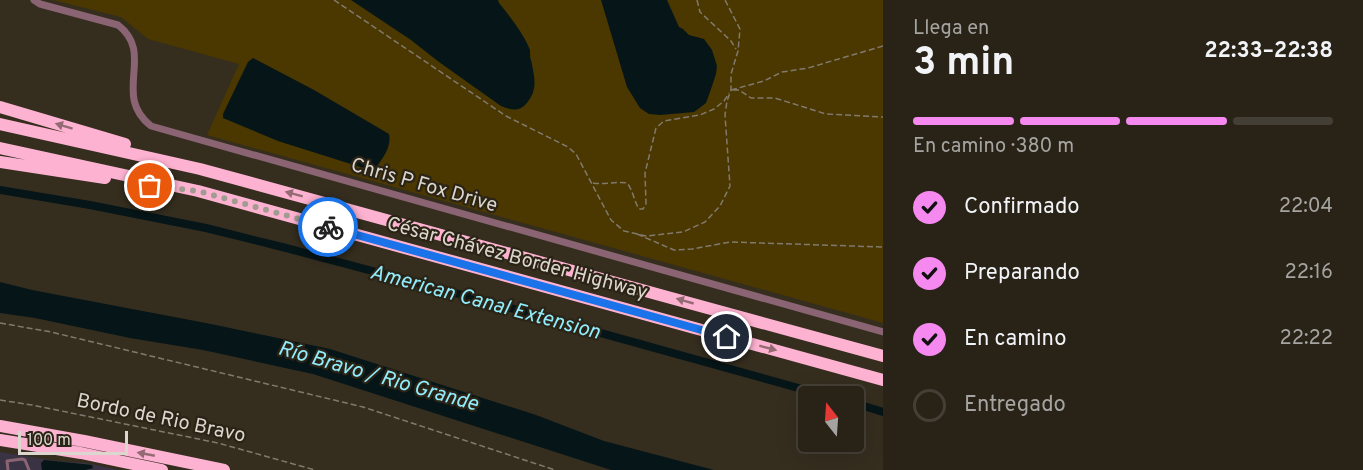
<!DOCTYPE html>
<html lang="es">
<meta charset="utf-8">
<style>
:root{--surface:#282217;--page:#342f24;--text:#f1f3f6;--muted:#a5a4a1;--line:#443f36;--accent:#f589ef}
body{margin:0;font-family:Overpass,sans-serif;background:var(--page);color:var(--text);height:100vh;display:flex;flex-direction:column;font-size:22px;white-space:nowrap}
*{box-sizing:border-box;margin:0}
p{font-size:20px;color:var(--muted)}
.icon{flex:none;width:33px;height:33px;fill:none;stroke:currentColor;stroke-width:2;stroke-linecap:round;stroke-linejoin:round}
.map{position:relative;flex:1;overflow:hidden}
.details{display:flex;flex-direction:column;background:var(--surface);width:480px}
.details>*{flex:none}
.needle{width:39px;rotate:343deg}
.tools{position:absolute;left:798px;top:386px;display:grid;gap:12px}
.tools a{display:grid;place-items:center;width:66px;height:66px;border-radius:6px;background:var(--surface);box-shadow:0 6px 24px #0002,0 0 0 2px var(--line);font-size:30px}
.scale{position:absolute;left:18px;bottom:15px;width:110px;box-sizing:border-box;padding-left:6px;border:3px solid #dbd7ce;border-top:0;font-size:16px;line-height:21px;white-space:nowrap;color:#dbd7ce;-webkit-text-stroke:4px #2b2416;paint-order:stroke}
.pin{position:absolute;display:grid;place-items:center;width:51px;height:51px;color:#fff;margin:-26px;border:3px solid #fff;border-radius:50%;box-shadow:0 2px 6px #0007}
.courier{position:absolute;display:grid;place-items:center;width:60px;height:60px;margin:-30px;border:4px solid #1a73e8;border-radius:50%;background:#fff;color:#222;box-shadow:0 2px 8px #0007}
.headline em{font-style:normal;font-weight:700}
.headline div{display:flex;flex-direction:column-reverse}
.headline{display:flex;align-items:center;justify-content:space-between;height:102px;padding:0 30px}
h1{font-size:39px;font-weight:700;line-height:45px}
.bar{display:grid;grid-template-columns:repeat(4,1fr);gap:9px 6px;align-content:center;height:72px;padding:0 30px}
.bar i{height:8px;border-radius:4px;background:var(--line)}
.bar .selected{background:var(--accent)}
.bar p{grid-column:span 4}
ol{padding:0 30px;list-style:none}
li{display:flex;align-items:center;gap:18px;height:66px}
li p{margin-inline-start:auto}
li .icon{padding:6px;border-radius:50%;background:var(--accent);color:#111;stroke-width:4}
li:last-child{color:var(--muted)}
li i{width:33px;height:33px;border:3px solid var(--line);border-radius:50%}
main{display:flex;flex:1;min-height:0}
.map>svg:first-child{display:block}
.industrial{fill:#393343}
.green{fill:#4b3700}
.water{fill:#051518}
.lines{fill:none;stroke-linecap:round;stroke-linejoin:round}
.canal{stroke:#051518;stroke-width:8}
.path{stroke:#807a6e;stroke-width:1.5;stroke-dasharray:6 3;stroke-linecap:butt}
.lane{stroke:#8a6473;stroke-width:3}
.street{stroke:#8a6473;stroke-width:7}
.highway{stroke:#feb2d1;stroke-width:12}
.oneway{fill:#946b74}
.done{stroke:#a19c91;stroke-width:6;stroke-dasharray:0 10.8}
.route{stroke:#1a73e8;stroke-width:8}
.labels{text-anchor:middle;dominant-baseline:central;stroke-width:4.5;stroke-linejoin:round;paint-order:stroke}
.street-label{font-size:20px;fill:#dbd7ce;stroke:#2b2416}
.water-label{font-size:21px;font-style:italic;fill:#91edfd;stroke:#2b2416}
</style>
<main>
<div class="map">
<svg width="883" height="470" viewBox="0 0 883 470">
<rect width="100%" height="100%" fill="#352e1f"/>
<!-- industrial -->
<path class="industrial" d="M0,452l56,9 30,2 33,7h-119z"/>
<!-- green -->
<path class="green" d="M53,0h830v323l-676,-188 32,-71 -91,-25 -27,-22z"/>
<!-- water -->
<path class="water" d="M351,0h147l1,3c10,12 26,33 31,47 0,2 0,8 1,10 3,16 8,29 -5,44 -7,8 -16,6 -25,2l-62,-44 -28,-22z
M601,0h66l12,27 4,2 6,6 15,4 8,11 5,16 -1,8 -5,15 -5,14 -12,9 -34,3 -11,-1 -9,-6 -13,-21z
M253,58l61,32 75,44c3,14 -8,27 -16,37l-95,-30 -55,-23v-4l25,-52z
M0,282l32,8 179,34 119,25 206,66 68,26 110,29h-103l-298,-96 -110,-24 -73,-12 -95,-20 -35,-5z
M44,460l48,5 1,3 -8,2h-43l-1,-7z"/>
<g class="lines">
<!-- canal -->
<path class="canal" d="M0,190l90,15 116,23 80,20 214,57 327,91
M854,403l29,9"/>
<!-- path -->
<path class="path" d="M334,0l172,116 62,31 8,7 35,66 13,11 22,5 37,-4 22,-10 15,-16 10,-20 -5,-71 2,-14 4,-11v-16l7,-23 2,-22 -15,-29
M697,0l3,12 31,29 5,8
M731,90l33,-9 18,-9 26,-4 75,-22
M733,90h6l12,8h24l51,16 57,3
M593,183c11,2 22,-2 34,0 6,7 7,18 12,26h4l3,-5 -1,-31 11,-45 8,-7 36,-6 14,-6 10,-8 5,-8
M637,234l37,16 18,-1 38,-7 153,5
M0,323l51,9 312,75 192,63
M0,400l32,5 186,38 97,27"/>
<!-- lane -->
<path class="lane" d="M8,470l-1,-9 15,-2 3,1 4,10"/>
<!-- street -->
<path class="street" d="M34,0l6,4 78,21c38,29 -7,70 33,101l732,206"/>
<!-- highway -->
<path class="highway" d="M0,107l125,37
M0,124l200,45 683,187
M0,148l198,43 685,189
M0,162l105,16
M0,426l84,15 140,29
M0,440l81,13 81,17"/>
</g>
<!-- one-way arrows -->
<defs><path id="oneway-solid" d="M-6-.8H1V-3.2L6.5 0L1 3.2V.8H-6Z" transform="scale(1.5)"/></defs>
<g class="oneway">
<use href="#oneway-solid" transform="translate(64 126) rotate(-163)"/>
<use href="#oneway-solid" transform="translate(294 194) rotate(-165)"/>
<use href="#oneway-solid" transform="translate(685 301) rotate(-164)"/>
<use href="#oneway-solid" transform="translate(768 348) rotate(15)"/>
<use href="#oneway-solid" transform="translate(146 454) rotate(-169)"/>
</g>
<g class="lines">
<!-- done -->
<path class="done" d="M150,186l48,5 130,36"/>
<!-- route -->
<path class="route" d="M328,227l399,110"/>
</g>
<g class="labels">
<!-- street labels -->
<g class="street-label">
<text transform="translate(424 186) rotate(16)">Chris P Fox Drive</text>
<text transform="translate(517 259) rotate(15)">César Chávez Border Highway</text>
<text transform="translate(161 419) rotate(12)">Bordo de Rio Bravo</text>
</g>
<!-- water labels -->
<g class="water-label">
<text transform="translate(485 303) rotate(15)">American Canal Extension</text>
<text transform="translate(378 377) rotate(16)">Río Bravo / Rio Grande</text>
</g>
</g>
</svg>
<div class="tools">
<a><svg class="needle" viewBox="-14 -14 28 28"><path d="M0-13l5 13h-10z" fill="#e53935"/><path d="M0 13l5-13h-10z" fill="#a5a4a1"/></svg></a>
</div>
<div class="scale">100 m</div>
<div class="pin" style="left:150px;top:186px;background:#ea580c"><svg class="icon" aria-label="bag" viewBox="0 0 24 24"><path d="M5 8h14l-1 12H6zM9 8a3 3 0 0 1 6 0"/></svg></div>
<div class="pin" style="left:727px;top:337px;background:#1f2937"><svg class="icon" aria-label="home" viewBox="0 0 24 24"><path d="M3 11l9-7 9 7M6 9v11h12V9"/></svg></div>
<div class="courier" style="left:328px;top:227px"><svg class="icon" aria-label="bike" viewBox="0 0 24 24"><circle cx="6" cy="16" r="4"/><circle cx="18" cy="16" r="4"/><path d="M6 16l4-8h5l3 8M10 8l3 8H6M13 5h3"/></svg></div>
</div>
<section class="details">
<div class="headline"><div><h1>3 min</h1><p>Llega en</p></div><em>22:33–22:38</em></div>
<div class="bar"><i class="selected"></i><i class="selected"></i><i class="selected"></i><i></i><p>En camino · 380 m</p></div>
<ol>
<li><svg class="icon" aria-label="check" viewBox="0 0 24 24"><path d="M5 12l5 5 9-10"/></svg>Confirmado<p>22:04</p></li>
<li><svg class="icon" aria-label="check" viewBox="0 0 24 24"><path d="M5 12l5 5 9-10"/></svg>Preparando<p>22:16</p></li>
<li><svg class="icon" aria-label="check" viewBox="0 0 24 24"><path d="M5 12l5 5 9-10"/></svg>En camino<p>22:22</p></li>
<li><i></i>Entregado</li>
</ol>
</section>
</main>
